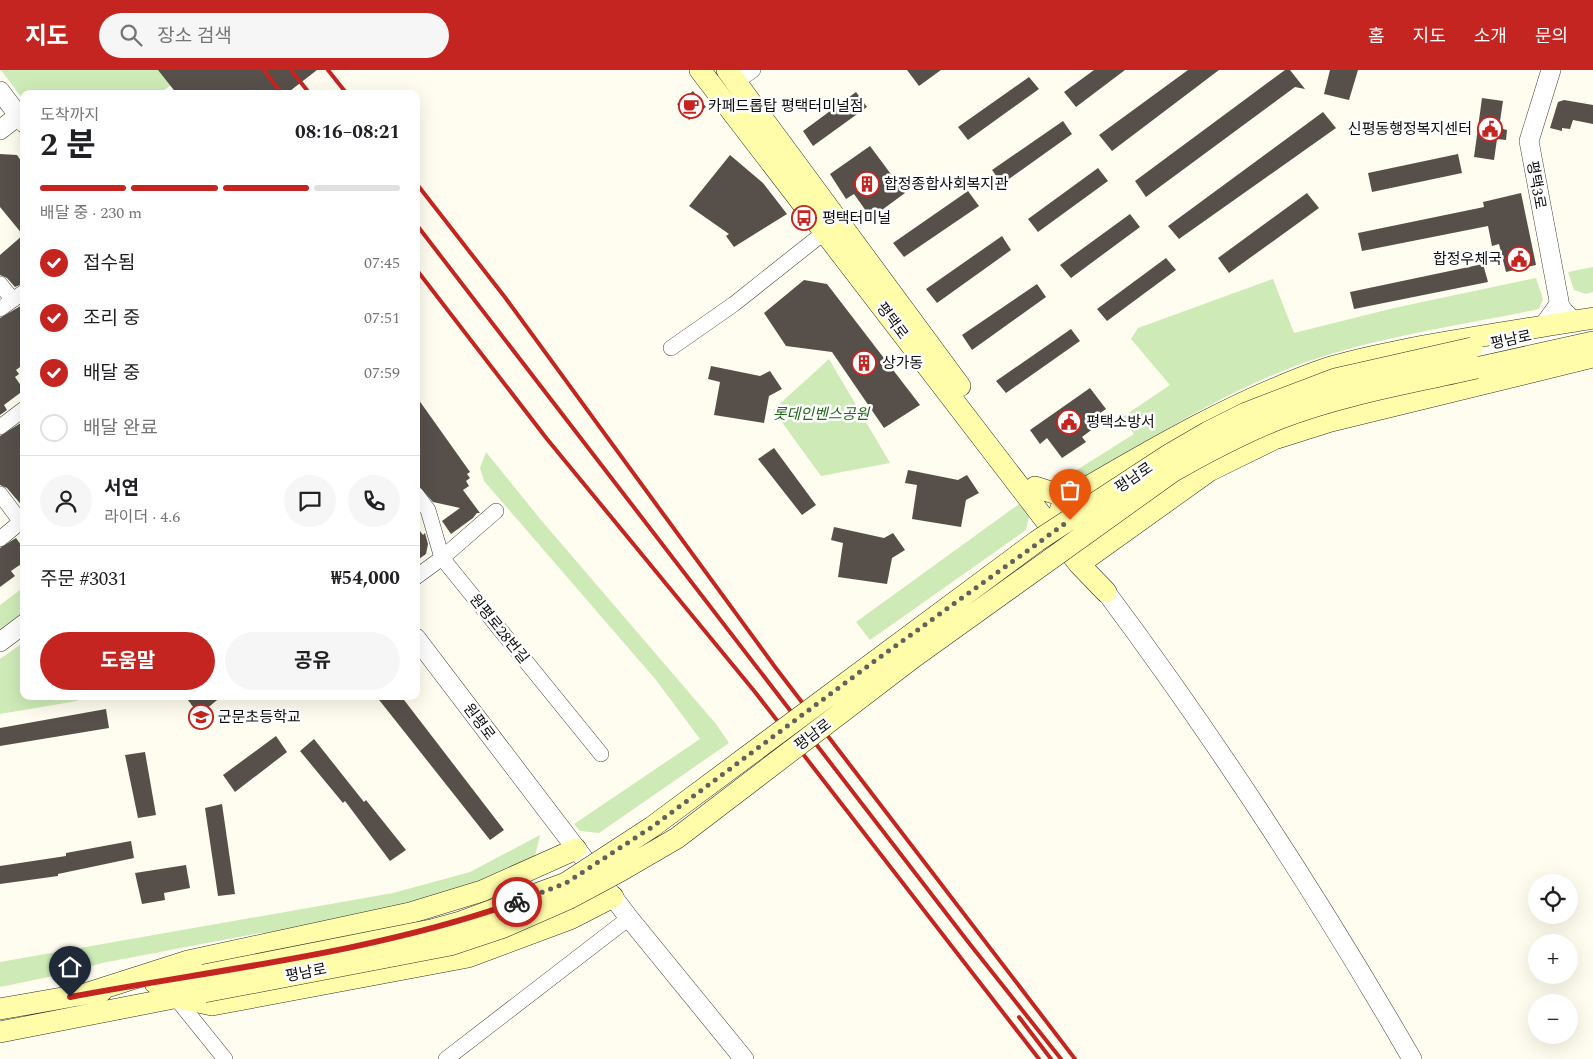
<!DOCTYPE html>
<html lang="ko">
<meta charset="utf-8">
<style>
:root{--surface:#fff;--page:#f6f6f6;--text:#202124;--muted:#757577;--line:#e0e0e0;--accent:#c52520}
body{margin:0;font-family:Spectral,"Noto Sans KR",serif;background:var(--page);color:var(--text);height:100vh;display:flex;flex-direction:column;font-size:19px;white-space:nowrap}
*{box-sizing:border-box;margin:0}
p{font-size:16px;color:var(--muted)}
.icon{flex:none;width:28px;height:28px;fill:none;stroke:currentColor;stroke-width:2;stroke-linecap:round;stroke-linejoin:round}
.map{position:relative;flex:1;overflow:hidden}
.details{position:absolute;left:20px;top:20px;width:400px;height:610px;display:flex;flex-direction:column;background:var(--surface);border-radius:10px;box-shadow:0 5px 20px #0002}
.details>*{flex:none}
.fabs{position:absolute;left:1528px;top:804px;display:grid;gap:10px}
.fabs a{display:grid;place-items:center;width:50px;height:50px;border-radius:50%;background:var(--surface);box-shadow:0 5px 20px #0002;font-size:25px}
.pin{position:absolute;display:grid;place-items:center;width:42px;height:42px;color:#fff;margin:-51px -21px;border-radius:50% 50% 50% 0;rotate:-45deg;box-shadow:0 0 5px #0007}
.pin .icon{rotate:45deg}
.courier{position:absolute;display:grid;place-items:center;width:50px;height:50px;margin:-25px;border:4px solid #c52520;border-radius:50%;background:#fff;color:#222;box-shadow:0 1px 6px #0007}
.overview em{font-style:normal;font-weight:700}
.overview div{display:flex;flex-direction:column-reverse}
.overview{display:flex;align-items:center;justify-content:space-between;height:85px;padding:0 20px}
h1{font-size:32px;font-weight:700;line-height:38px}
.bar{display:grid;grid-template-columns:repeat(4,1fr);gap:8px 5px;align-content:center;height:60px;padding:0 20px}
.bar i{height:6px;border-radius:4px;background:var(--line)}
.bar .selected{background:var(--accent)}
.bar p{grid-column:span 4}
.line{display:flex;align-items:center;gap:12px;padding:0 20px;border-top:1px solid var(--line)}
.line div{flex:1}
.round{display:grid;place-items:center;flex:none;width:52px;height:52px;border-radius:26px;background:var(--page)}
ol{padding:0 20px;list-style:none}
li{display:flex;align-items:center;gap:15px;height:55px}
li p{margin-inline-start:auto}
li .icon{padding:5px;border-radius:50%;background:var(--accent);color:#fff;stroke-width:4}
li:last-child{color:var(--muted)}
li i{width:28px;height:28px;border:2px solid var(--line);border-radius:50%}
.button{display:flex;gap:10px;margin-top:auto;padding:10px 20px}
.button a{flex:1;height:58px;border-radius:30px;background:var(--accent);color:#fff;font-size:20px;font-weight:700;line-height:58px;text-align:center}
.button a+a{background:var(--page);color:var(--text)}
header{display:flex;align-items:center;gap:30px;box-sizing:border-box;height:70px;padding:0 25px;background:var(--accent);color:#fff}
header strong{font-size:24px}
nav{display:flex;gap:28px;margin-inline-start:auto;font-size:18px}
.search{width:350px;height:45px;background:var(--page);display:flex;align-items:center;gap:12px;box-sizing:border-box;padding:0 18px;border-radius:28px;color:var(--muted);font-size:19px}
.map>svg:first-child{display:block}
.green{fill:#ceebb7}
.building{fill:#57504a}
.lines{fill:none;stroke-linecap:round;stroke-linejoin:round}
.minor-casing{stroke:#414141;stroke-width:16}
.tertiary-casing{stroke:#414141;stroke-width:20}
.secondary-casing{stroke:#303030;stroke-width:22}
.minor{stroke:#fff;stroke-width:15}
.tertiary{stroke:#fff;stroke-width:19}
.secondary{stroke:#fffdaa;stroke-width:21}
.rail{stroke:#c52520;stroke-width:4}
.secondary-bridge-casing{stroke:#303030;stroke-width:22;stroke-linecap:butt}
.secondary-bridge{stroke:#fffdaa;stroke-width:21}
.done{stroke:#62625d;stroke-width:5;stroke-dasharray:0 9}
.route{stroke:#c52520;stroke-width:6}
.labels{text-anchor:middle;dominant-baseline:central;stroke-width:5;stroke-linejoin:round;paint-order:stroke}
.poi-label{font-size:15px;fill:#0e0e0e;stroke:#fff;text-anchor:start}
.street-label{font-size:15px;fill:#0e0e0e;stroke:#fff}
.park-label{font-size:15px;font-style:italic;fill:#25691b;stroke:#fff}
</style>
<header>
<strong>지도</strong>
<div class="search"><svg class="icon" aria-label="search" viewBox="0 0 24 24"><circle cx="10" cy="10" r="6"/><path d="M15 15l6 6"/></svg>장소 검색</div>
<nav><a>홈</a><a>지도</a><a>소개</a><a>문의</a></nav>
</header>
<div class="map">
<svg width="1593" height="989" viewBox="0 0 1593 989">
<rect width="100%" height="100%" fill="#fffdef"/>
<!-- green -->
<path class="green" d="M1,0h157l13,15 -12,9h-135v7z
M1593,197v25l-7,2 -12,-4 -6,-18z
M1536,208l7,21 -4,10c-77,16 -163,28 -236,54 -84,31 -161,80 -236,128l-14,-6 81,-51 -13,-16 49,-33 -39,-46 7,-11 135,-49 21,54 100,-25z
M829,289l61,104 -69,13 -48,-66z
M486,382l55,68 175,204 13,19 -130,90 -19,-2 -6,-7 126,-85 -44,-59 -172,-199 -4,-13z
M1019,434l10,13 -3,13 -156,110 -14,-18z
M24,517v26l-24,18v-26z
M24,572v54h61l-8,5 -77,13v-55z
M540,765l-5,21 -72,35 -176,43 -27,-1 -158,30 -29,9 -73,15v-25l393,-69 77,-21z"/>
<!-- building -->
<path class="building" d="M158,0h159l-31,24h-109z
M907,0h34l-22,16z
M1094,0h31l-49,37 -12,-15z
M1188,0h31l-107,81 -13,-16z
M1285,0h5l15,19 -10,-2 -149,110 -11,-16z
M1330,0h28l-9,30 -25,-6z
M1029,7l10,12 -71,51 -10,-13z
M693,21l13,16 -17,13 -12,-16z
M856,22l11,15 -54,39 -10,-15z
M1482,28l21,3 -4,27 8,2 -1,10 -9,-1 -3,21 -20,-3z
M1564,30l29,5v19l-20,-4 -3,9 -8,-1v3l-12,-3 8,-26z
M1323,42l13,16 -157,111 -11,-13z
M1063,51l9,13 -70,50 -10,-14z
M870,76l35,47 -34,25 -17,-24 -8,5 -16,-25z
M0,84l17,1 7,10v118l-9,4 -8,-9 -7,-3v-20l23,-20 -23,-28z
M1458,84l4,19 -90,19 -4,-19z
M730,85l33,28 24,31 -53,33 -8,-11 3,-2 -40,-28z
M1098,98l10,13 -70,51 -10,-13z
M968,121l11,15 -75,51 -11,-14z
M1307,123l12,15 -90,65 -11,-15z
M1521,123l15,72 -30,7 -7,-28 -7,2 -4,-20 -126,25 -4,-18 126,-26 -1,-5z
M1130,144l10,13 -69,51 -11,-13z
M1002,166l9,14 -74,53 -11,-14z
M1166,188l10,12 -69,51 -10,-12z
M1483,194l5,18 -134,27 -4,-17z
M804,210l23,4 93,121 -36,23 -52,-76 -46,-6 -22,-33z
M1037,214l9,13 -74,53 -10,-15z
M24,234v60l-8,6 3,4 -4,3 9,13 -20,15 3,5 -7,5v-97z
M1071,259l9,12 -74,52 -10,-12z
M711,296l49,10 10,-5 12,18 -13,7 -5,27 -50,-8 6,-33 -12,-3z
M1090,318l16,21 -13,9 5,7 -16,12 4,5 -24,16 -15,-20 -7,6 -10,-14z
M416,326l54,76 -3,2 3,4 -4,3 3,5 -6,4 17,23h-3l-4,5 -22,16 -9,-13 18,-13 -27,-6 -17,-19z
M24,351v87l-17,-20 -7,-3v-49z
M774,378l42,57 -14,10 -44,-56z
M908,400l50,10 9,-5 12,18 -13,7 -5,27 -49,-8 5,-34 -12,-2z
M416,456l7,9 2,-2 3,11 -2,10 -10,7z
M834,457l50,11 9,-5 12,17 -13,8 -5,26 -49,-7 5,-34 -12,-3z
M16,468l8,11v13l-13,9 4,5 -15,11v-39z
M185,626h37l-23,19z
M376,626h25l103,134 -14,10z
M106,639l3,19 -109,18v-18z
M276,666l11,16 -52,40 -12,-17z
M314,669l50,63 2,-2 40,50 -16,11 -45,-60 -2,2 -43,-52z
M145,682l11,63 -18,3 -13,-63z
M222,734l13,90 -17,2 -13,-88z
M131,771l3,17 -76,16v2l-58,8v-18l66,-10v-3z
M186,795l4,23 -26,5 1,7 -23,4 -7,-31z"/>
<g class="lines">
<defs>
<path id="minor" d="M736,12l17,-12
M0,214l13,16
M0,239l24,-17
M1541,256l18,-25 6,9 11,11
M671,278l63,-44 97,-77
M0,357l24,-18
M0,424l24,32
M416,424l12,16 14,48 159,196
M0,469l24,-20
M416,507l26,-19 54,-47
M175,927l50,62
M446,989l183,-141"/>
<path id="tertiary" d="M1551,0l-22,71 30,160
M0,21l24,32
M0,60l18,-14
M1106,522c111,149 213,306 306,467
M416,568l213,280 115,141
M0,572l24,-18"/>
<path id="secondary" d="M700,0l379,494 27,28
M727,0l233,316
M1476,298l117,-26
M1035,417l22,7 17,1
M1053,461l8,-23 13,-13c82,-48 164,-96 254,-127 28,-9 57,-14 85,-20 60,-11 120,-20 180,-30
M1079,494l130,-93 65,-32 57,-18 262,-64
M155,913l49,-8
M88,923l100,-32 222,-48 72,-22 94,-42
M175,927l37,8 256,-48 102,-38 43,-22
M0,939l102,-18
M0,962l189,-37"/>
</defs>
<!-- minor casing -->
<use href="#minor" class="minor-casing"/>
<!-- tertiary casing -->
<use href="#tertiary" class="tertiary-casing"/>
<!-- secondary casing -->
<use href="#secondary" class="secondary-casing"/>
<!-- minor -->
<use href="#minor" class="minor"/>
<!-- tertiary -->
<use href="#tertiary" class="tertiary"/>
<!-- secondary -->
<use href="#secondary" class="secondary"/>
<!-- rail -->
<path class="rail" d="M264,0l18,24
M291,0l19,24
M328,0l19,24
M416,113l88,113 271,371 300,392
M416,154l553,719 92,116
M416,199l131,170 208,253 284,367
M1019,947l32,42"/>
<defs>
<path id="secondary-bridge" d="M204,905l227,-45 29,-8 106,-39 86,-56 385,-286 133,-87 38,-22 38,-19 89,-34 137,-31
M204,922l246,-47 54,-18 64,-28 54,-29 55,-32 237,-181 258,-185c35,-20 71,-39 109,-54 62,-24 130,-35 195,-50"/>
</defs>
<!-- secondary-bridge casing -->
<use href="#secondary-bridge" class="secondary-bridge-casing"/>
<!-- secondary-bridge -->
<use href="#secondary-bridge" class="secondary-bridge"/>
</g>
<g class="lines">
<!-- done -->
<path class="done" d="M517,832l49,-19 86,-56 224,-167 194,-140"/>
<!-- route -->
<path class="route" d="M70,927c150,-28 303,-44 447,-95"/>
</g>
<!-- icons -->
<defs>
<symbol id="cafe-ring" viewBox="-11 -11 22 22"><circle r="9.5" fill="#fff" stroke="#c52520" stroke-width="1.5"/><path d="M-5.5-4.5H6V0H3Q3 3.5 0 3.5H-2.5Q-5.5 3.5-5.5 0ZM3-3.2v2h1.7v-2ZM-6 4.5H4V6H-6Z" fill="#c52520"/></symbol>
<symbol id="civic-ring" viewBox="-11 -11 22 22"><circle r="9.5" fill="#fff" stroke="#c52520" stroke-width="1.5"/><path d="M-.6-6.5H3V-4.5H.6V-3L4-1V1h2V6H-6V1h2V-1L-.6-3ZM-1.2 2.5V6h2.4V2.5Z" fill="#c52520"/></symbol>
<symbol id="building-ring" viewBox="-11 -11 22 22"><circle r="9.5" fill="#fff" stroke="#c52520" stroke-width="1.5"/><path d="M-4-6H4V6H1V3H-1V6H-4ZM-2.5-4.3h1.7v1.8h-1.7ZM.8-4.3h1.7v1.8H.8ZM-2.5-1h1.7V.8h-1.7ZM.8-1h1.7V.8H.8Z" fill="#c52520"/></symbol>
<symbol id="bus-ring" viewBox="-11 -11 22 22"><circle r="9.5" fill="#fff" stroke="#c52520" stroke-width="1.5"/><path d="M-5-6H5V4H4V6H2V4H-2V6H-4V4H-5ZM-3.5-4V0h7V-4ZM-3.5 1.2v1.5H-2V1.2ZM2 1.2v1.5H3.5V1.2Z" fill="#c52520"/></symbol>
<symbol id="school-ring" viewBox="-11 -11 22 22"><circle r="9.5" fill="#fff" stroke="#c52520" stroke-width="1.5"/><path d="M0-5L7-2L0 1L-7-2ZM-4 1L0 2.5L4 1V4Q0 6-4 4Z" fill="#c52520"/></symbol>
</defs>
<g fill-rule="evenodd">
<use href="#cafe-ring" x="677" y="22" width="28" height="28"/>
<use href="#civic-ring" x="1476" y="45" width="28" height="28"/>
<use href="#building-ring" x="853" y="100" width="28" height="28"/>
<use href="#bus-ring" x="790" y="134" width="28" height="28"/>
<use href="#civic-ring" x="1505" y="175" width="28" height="28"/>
<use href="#building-ring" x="850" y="279" width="28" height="28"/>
<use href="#civic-ring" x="1055" y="338" width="28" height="28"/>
<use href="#school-ring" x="187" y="633" width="28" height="28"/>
</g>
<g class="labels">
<!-- poi labels -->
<g class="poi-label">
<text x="708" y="36">카페드롭탑 평택터미널점</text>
<text x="1472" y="59" text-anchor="end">신평동행정복지센터</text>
<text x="884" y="114">합정종합사회복지관</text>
<text x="822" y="148">평택터미널</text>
<text x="1502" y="189" text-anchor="end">합정우체국</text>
<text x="882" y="293">상가동</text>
<text x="1086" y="352">평택소방서</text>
<text x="218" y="647">군문초등학교</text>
</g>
<!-- street labels -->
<g class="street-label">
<text transform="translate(1536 115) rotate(80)">평택3로</text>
<text transform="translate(892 251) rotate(53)">평택로</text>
<text transform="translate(1511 270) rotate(-12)">평남로</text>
<text transform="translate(1134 408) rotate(-34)">평남로</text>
<text transform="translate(499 559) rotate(51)">원평로28번길</text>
<text transform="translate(479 652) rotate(53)">원평로</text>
<text transform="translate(813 665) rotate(-37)">평남로</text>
<text transform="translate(306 903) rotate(-11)">평남로</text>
</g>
<!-- park labels -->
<g class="park-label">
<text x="821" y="344">롯데인벤스공원</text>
</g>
</g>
</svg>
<div class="fabs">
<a><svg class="icon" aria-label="locate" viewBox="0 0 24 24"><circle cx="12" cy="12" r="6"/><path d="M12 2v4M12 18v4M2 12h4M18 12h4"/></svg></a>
<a>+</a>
<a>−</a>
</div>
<div class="pin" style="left:1070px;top:450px;background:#ea580c"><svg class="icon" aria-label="bag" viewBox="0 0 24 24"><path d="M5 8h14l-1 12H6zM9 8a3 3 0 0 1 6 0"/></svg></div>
<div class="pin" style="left:70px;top:927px;background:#1f2937"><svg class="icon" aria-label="home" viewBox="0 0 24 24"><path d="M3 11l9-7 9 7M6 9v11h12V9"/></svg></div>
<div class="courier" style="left:517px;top:832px"><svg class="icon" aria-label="bike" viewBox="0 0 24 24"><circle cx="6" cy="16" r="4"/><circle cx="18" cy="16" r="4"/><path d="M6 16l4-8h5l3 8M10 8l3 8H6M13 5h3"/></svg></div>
<section class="details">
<div class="overview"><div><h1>2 분</h1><p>도착까지</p></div><em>08:16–08:21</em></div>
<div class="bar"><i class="selected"></i><i class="selected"></i><i class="selected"></i><i></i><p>배달 중 · 230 m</p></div>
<ol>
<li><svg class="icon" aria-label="check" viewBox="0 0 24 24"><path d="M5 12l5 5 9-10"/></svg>접수됨<p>07:45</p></li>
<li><svg class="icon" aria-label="check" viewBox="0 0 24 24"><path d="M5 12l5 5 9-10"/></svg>조리 중<p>07:51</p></li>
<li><svg class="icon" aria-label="check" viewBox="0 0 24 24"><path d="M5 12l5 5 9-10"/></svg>배달 중<p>07:59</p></li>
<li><i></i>배달 완료</li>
</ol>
<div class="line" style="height:90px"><a class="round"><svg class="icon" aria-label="person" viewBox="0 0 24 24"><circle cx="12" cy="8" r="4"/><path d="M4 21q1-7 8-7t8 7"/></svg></a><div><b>서연</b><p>라이더 · 4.6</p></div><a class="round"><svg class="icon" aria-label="chat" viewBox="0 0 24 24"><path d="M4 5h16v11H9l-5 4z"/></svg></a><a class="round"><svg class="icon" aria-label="phone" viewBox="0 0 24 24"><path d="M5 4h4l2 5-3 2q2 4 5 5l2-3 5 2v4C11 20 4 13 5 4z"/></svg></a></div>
<div class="line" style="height:65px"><div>주문 #3031</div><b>₩54,000</b></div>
<div class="button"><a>도움말</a><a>공유</a></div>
</section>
</div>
